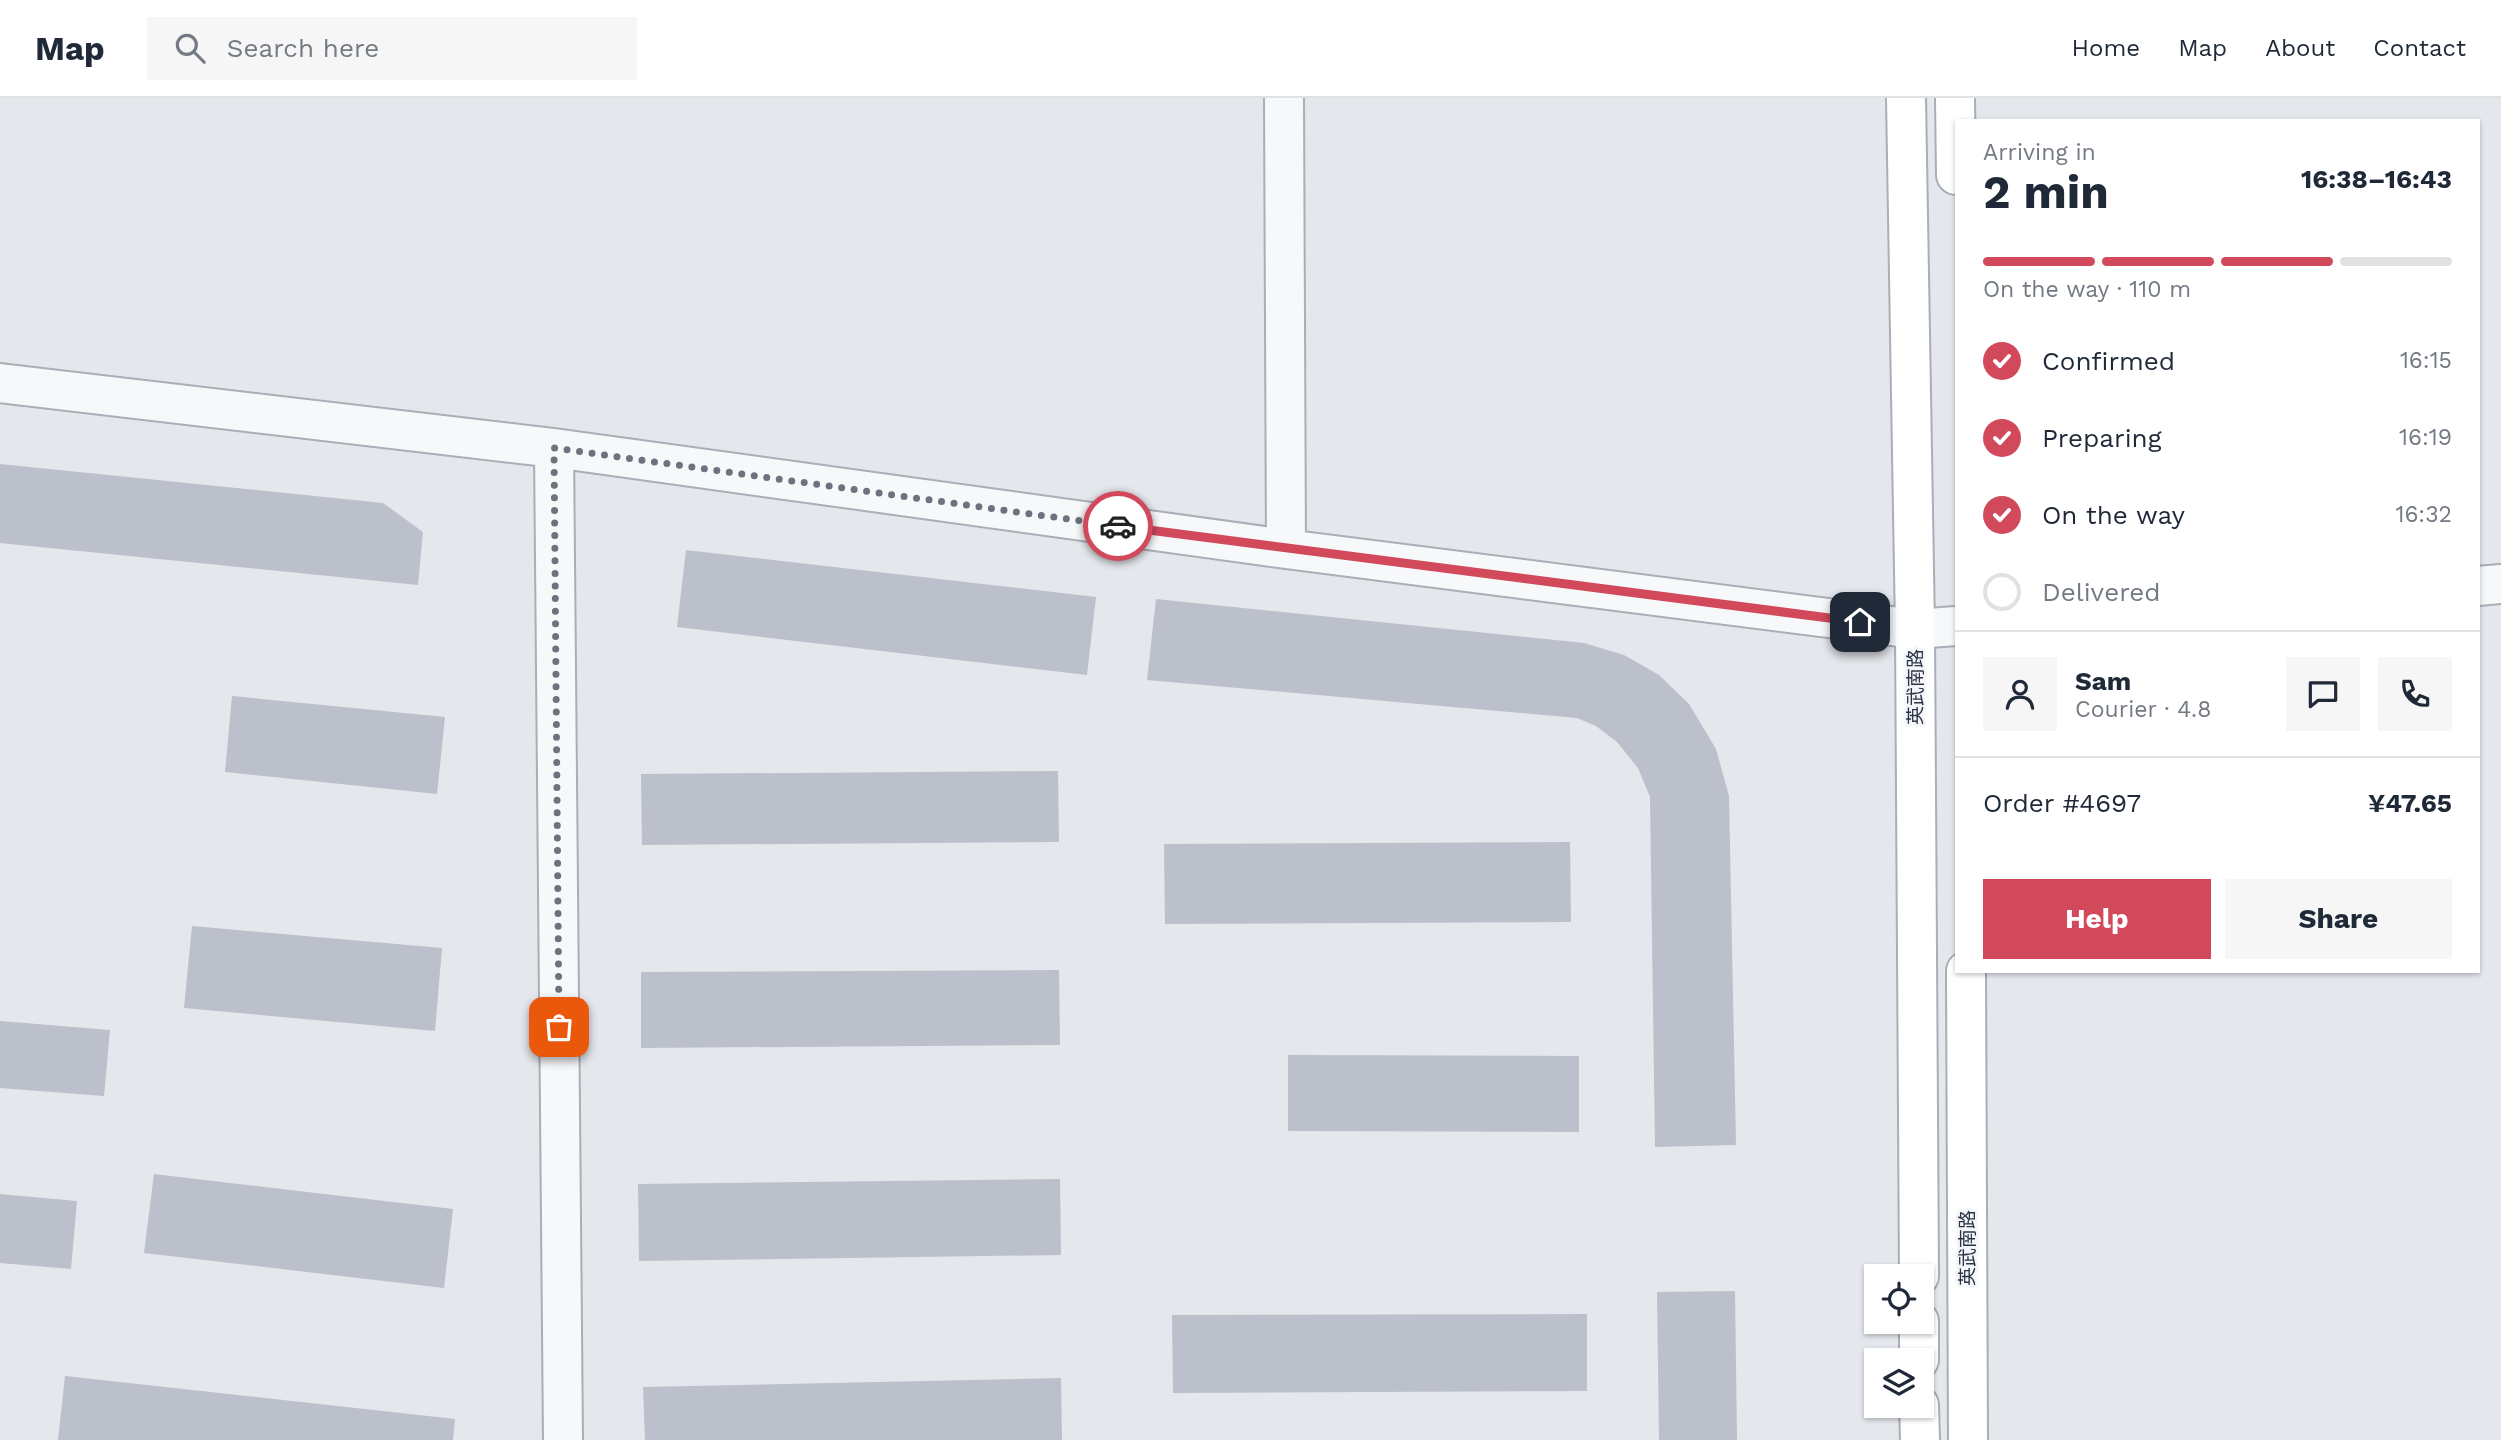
<!DOCTYPE html>
<meta charset="utf-8">
<style>
:root{--surface:#fff;--page:#f6f6f7;--text:#1f2937;--muted:#747a83;--line:#e0e1e3;--accent:#d1495b}
body{margin:0;font-family:"Work Sans","Noto Sans SC",sans-serif;background:var(--page);color:var(--text);height:100vh;display:flex;flex-direction:column;font-size:26px;white-space:nowrap}
*{box-sizing:border-box;margin:0}
p{font-size:23px;color:var(--muted)}
.icon{flex:none;width:38px;height:38px;fill:none;stroke:currentColor;stroke-width:2;stroke-linecap:round;stroke-linejoin:round}
.map{position:relative;flex:1;overflow:hidden}
.details{position:absolute;left:1955px;top:21px;width:525px;height:854px;display:flex;flex-direction:column;background:var(--surface);border-radius:0px;box-shadow:0 2px 5px #0004}
.details>*{flex:none}
.controls{position:absolute;left:1864px;top:1166px;display:grid;gap:14px}
.controls a{display:grid;place-items:center;width:70px;height:70px;border-radius:0px;background:var(--surface);box-shadow:0 2px 5px #0004;font-size:35px}
.pin{position:absolute;display:grid;place-items:center;width:60px;height:60px;color:#fff;margin:-30px;border-radius:14px;box-shadow:0 4px 10px #0006}
.courier{position:absolute;display:grid;place-items:center;width:70px;height:70px;margin:-35px;border:5px solid #d1495b;border-radius:50%;background:#fff;color:#222;box-shadow:0 2px 9px #0007}
.overview em{font-style:normal;font-weight:700}
.overview div{display:flex;flex-direction:column-reverse}
.overview{display:flex;align-items:center;justify-content:space-between;height:119px;padding:0 28px}
h1{font-size:46px;font-weight:700;line-height:52px}
.bar{display:grid;grid-template-columns:repeat(4,1fr);gap:10px 7px;align-content:center;height:84px;padding:0 28px}
.bar i{height:9px;border-radius:5px;background:var(--line)}
.bar .on{background:var(--accent)}
.bar p{grid-column:span 4}
.line{display:flex;align-items:center;gap:18px;padding:0 28px;border-top:2px solid var(--line)}
.line div{flex:1}
.round{display:grid;place-items:center;flex:none;width:74px;height:74px;border-radius:0px;background:var(--page)}
ol{padding:0 28px;list-style:none}
li{display:flex;align-items:center;gap:21px;height:77px}
li p{margin-inline-start:auto}
li .icon{padding:7px;border-radius:50%;background:var(--accent);color:#fff;stroke-width:4}
li:last-child{color:var(--muted)}
li i{width:38px;height:38px;border:4px solid var(--line);border-radius:50%}
.button{display:flex;gap:14px;margin-top:auto;padding:14px 28px}
.button a{flex:1;height:80px;border-radius:0px;background:var(--accent);color:#fff;font-size:28px;font-weight:700;line-height:80px;text-align:center}
.button a+a{background:var(--page);color:var(--text)}
header{display:flex;align-items:center;gap:42px;box-sizing:border-box;height:98px;padding:0 35px;background:var(--surface);border-bottom:2px solid var(--line)}
header strong{font-size:33px}
nav{display:flex;gap:38px;margin-inline-start:auto;font-size:24px}
.search{width:490px;height:63px;background:var(--page);display:flex;align-items:center;gap:18px;box-sizing:border-box;padding:0 24px;border-radius:0px;color:var(--muted);font-size:26px}
.map>svg:first-child{display:block}
.building{fill:#bbc0ca}
.lines{fill:none;stroke-linecap:round;stroke-linejoin:round}
.street-casing{stroke:#a9aeb7;stroke-width:42}
.secondary-casing{stroke:#a9aeb7;stroke-width:42}
.street{stroke:#f7f8fa;stroke-width:38}
.secondary{stroke:#fff;stroke-width:38}
.done{stroke:#6c737f;stroke-width:7;stroke-dasharray:0 12.6}
.route{stroke:#d1495b;stroke-width:9}
.labels{text-anchor:middle;dominant-baseline:central;stroke-width:6;stroke-linejoin:round;paint-order:stroke}
.street-label{font-size:19px;fill:#2b3445;stroke:#f4f6f9}
</style>
<header>
<strong>Map</strong>
<div class="search"><svg class="icon" aria-label="search" viewBox="0 0 24 24"><circle cx="10" cy="10" r="6"/><path d="M15 15l6 6"/></svg>Search here</div>
<nav><a>Home</a><a>Map</a><a>About</a><a>Contact</a></nav>
</header>
<div class="map">
<svg width="2501" height="1342" viewBox="0 0 2501 1342">
<rect width="100%" height="100%" fill="#e4e7ec"/>
<!-- building -->
<path class="building" d="M0,366l383,39 40,29 -5,53 -418,-42z
M686,452l410,47 -9,78 -410,-48z
M1156,501l428,44 40,12 35,20 30,29 27,45 13,47 7,349 -81,2 -5,-350 -12,-29 -21,-26 -21,-16 -19,-8 -430,-38z
M232,598l213,21 -8,77 -212,-22z
M1058,673l1,71 -417,3 -1,-71z
M1570,744l1,80 -406,2 -1,-80z
M192,828l250,22 -7,83 -251,-23z
M1059,872l1,75 -419,3v-76z
M0,923l110,9 -6,66 -104,-8z
M1288,957l291,1v76l-291,-1z
M154,1076l299,35 -9,79 -300,-35z
M1060,1081l1,76 -422,6 -1,-77z
M0,1096l77,7 -6,68 -71,-6z
M1735,1193l2,149h-78l-2,-148z
M1587,1216v77l-414,2 -1,-78z
M65,1278l390,43 -2,21h-395z
M1061,1280l1,62h-417l-2,-53z"/>
<g class="lines">
<defs>
<path id="street" d="M1284,0l2,451
M0,285l554,65 732,101 629,80 41,-3
M554,350l9,992
M2478,488l23,-2"/>
<path id="secondary" d="M1906,0l9,531 4,647
M1955,0l1,77
M1966,873l2,469
M1919,1223v39
M1919,1307l1,35"/>
</defs>
<!-- street casing -->
<use href="#street" class="street-casing"/>
<!-- secondary casing -->
<use href="#secondary" class="secondary-casing"/>
<!-- street -->
<use href="#street" class="street"/>
<!-- secondary -->
<use href="#secondary" class="secondary"/>
</g>
<g class="lines">
<!-- done -->
<path class="done" d="M559,929l-5,-579 564,78"/>
<!-- route -->
<path class="route" d="M1118,428l742,96"/>
</g>
<g class="labels">
<!-- street labels -->
<g class="street-label">
<text transform="translate(1915 589) rotate(-90)">英武南路</text>
<text transform="translate(1967 1150) rotate(-90)">英武南路</text>
</g>
</g>
</svg>
<div class="controls">
<a><svg class="icon" aria-label="locate" viewBox="0 0 24 24"><circle cx="12" cy="12" r="6"/><path d="M12 2v4M12 18v4M2 12h4M18 12h4"/></svg></a>
<a><svg class="icon" aria-label="layers" viewBox="0 0 24 24"><path d="M12 4l9 5-9 5-9-5zM3 14l9 5 9-5"/></svg></a>
</div>
<div class="pin" style="left:559px;top:929px;background:#ea580c"><svg class="icon" aria-label="bag" viewBox="0 0 24 24"><path d="M5 8h14l-1 12H6zM9 8a3 3 0 0 1 6 0"/></svg></div>
<div class="pin" style="left:1860px;top:524px;background:#1f2937"><svg class="icon" aria-label="home" viewBox="0 0 24 24"><path d="M3 11l9-7 9 7M6 9v11h12V9"/></svg></div>
<div class="courier" style="left:1118px;top:428px"><svg class="icon" aria-label="car" viewBox="0 0 24 24"><path d="M5 17H2v-5l4-1 3-4h7l3 4 3 1v5h-3M9 17h6M6 11h13"/><circle cx="7" cy="17" r="2"/><circle cx="17" cy="17" r="2"/></svg></div>
<section class="details">
<div class="overview"><div><h1>2 min</h1><p>Arriving in</p></div><em>16:38–16:43</em></div>
<div class="bar"><i class="on"></i><i class="on"></i><i class="on"></i><i></i><p>On the way · 110 m</p></div>
<ol>
<li><svg class="icon" aria-label="check" viewBox="0 0 24 24"><path d="M5 12l5 5 9-10"/></svg>Confirmed<p>16:15</p></li>
<li><svg class="icon" aria-label="check" viewBox="0 0 24 24"><path d="M5 12l5 5 9-10"/></svg>Preparing<p>16:19</p></li>
<li><svg class="icon" aria-label="check" viewBox="0 0 24 24"><path d="M5 12l5 5 9-10"/></svg>On the way<p>16:32</p></li>
<li><i></i>Delivered</li>
</ol>
<div class="line" style="height:126px"><a class="round"><svg class="icon" aria-label="person" viewBox="0 0 24 24"><circle cx="12" cy="8" r="4"/><path d="M4 21q1-7 8-7t8 7"/></svg></a><div><b>Sam</b><p>Courier · 4.8</p></div><a class="round"><svg class="icon" aria-label="chat" viewBox="0 0 24 24"><path d="M4 5h16v11H9l-5 4z"/></svg></a><a class="round"><svg class="icon" aria-label="phone" viewBox="0 0 24 24"><path d="M5 4h4l2 5-3 2q2 4 5 5l2-3 5 2v4C11 20 4 13 5 4z"/></svg></a></div>
<div class="line" style="height:91px"><div>Order #4697</div><b>¥47.65</b></div>
<div class="button"><a>Help</a><a>Share</a></div>
</section>
</div>
